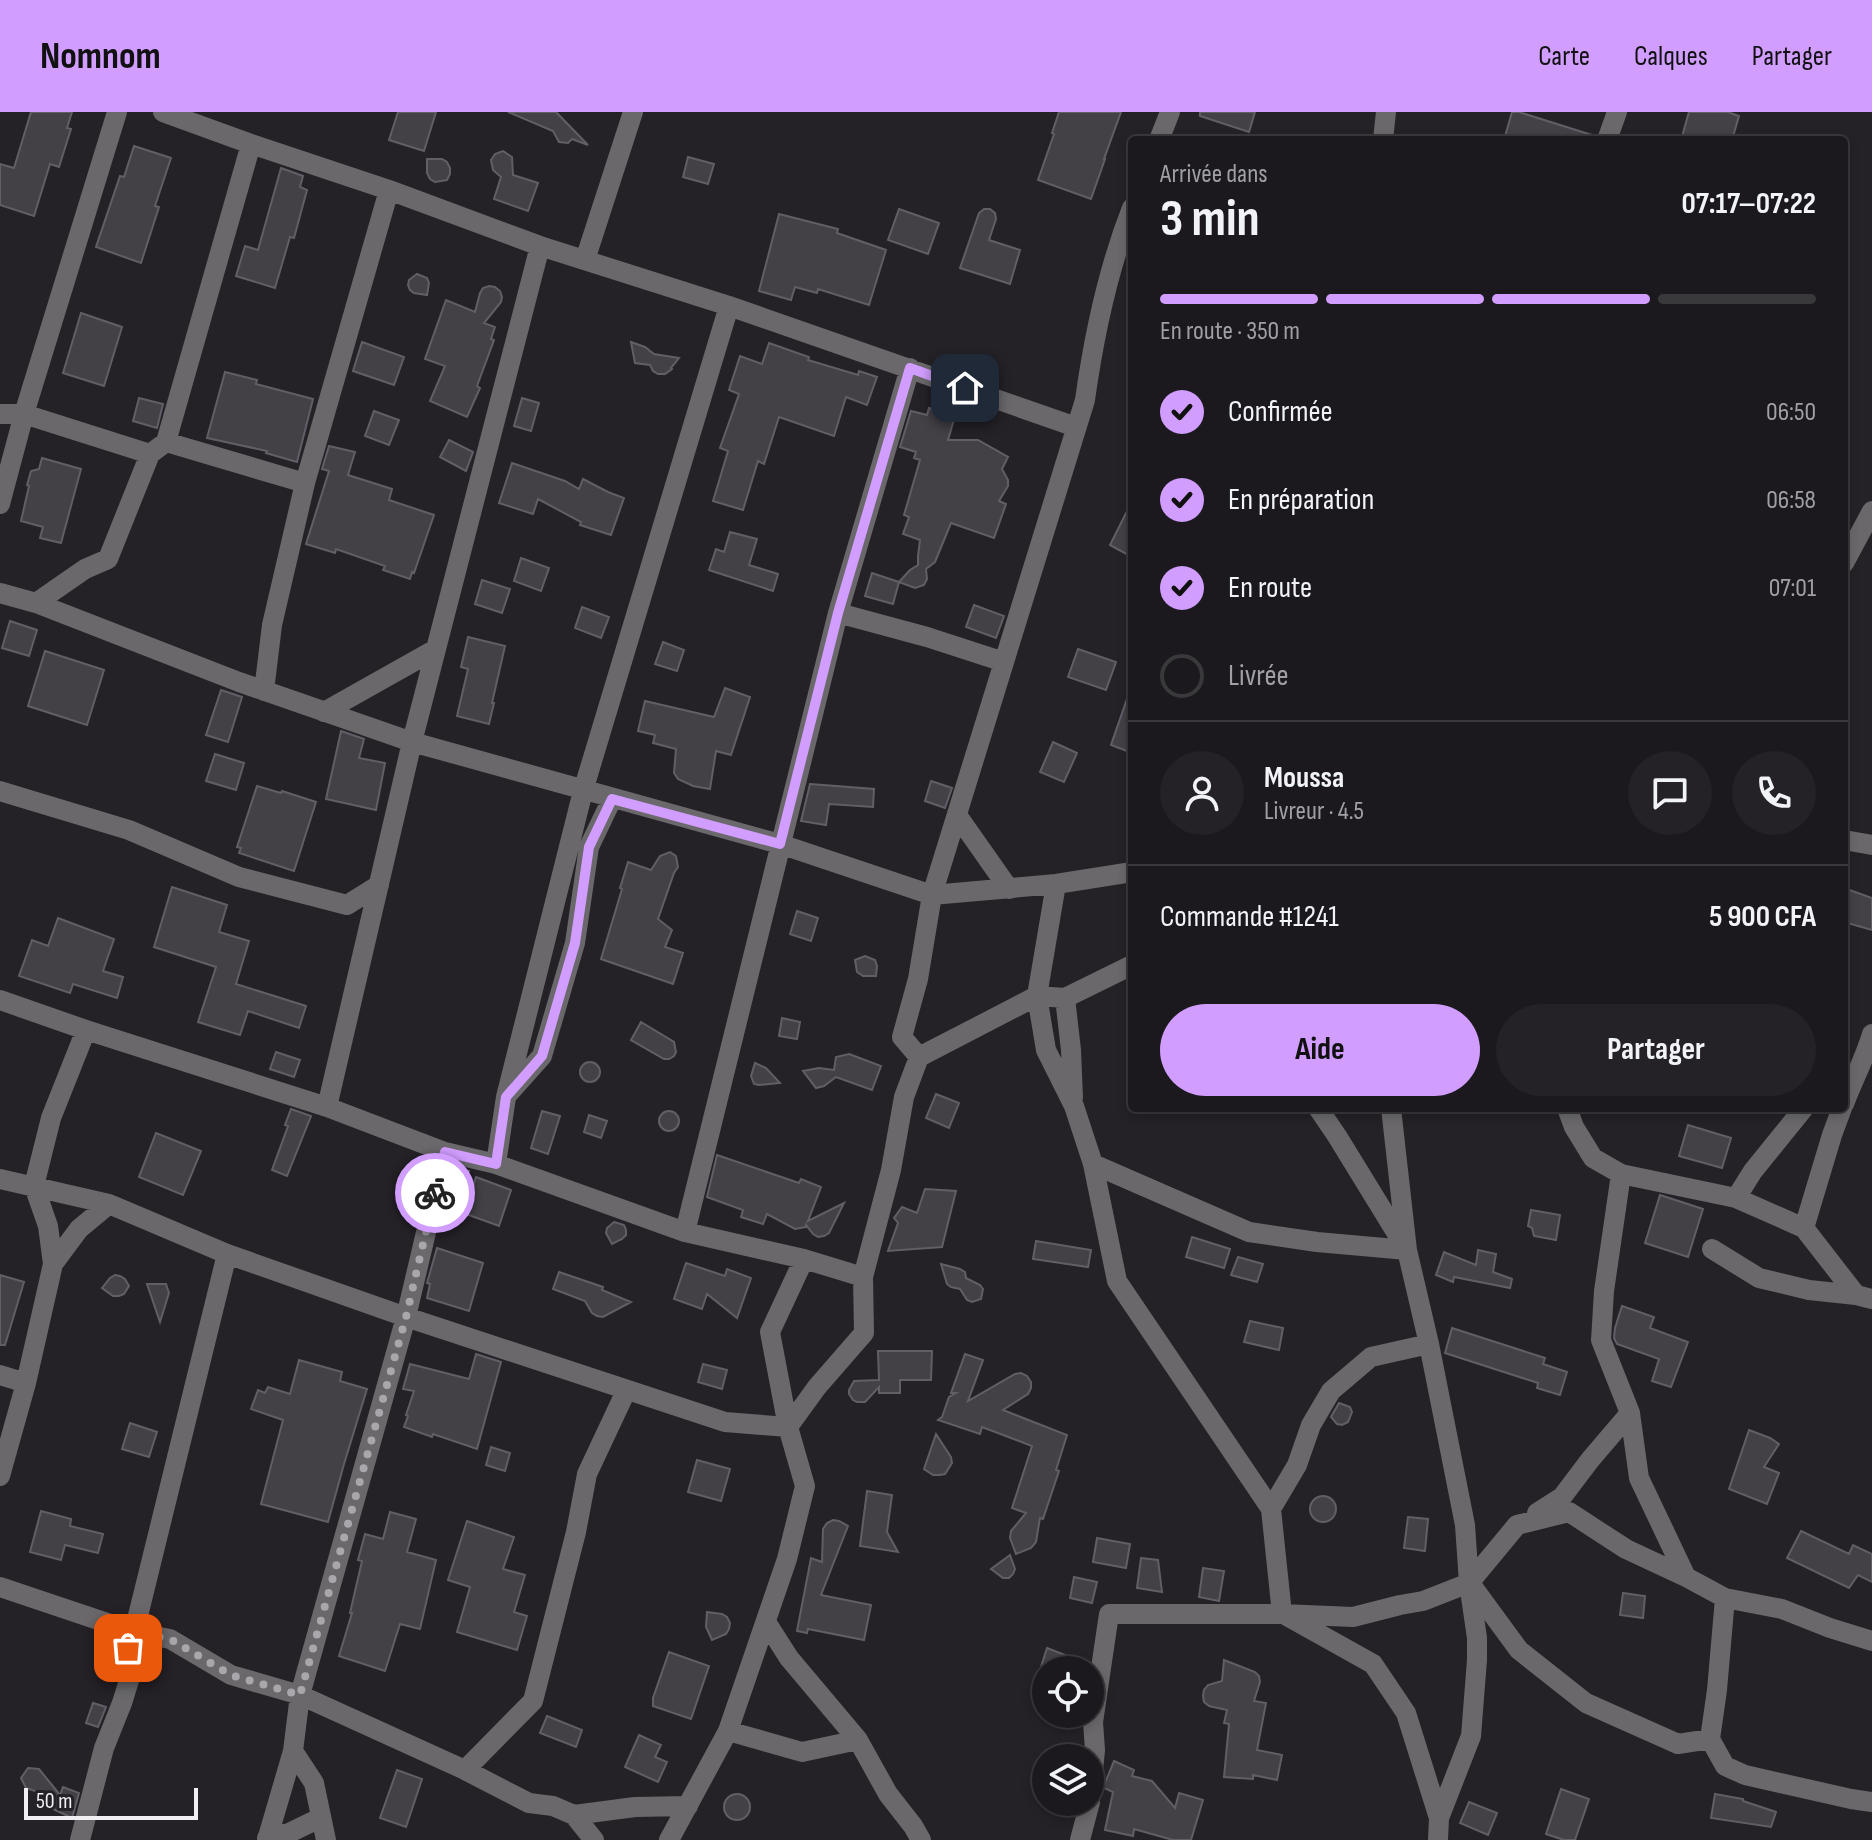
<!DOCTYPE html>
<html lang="fr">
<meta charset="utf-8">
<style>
:root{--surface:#1b191d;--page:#242226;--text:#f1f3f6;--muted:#a0a0a4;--line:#39383b;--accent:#d19dfe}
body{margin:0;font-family:"Sofia Sans Condensed",sans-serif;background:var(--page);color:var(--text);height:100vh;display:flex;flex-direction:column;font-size:30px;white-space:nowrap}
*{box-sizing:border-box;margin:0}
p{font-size:26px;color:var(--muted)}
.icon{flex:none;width:44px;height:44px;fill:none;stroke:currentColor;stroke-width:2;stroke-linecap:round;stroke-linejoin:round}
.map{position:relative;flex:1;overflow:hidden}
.details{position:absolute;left:1128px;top:24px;width:720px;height:976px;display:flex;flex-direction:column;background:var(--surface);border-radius:8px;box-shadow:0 4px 12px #0003,0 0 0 2px var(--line)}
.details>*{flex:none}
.tools{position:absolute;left:1032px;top:1544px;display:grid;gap:16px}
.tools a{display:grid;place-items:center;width:72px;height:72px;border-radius:50%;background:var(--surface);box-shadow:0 4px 12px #0003,0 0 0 2px var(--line);font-size:40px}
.scale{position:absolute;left:24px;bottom:20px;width:174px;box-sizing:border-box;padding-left:8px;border:4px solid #f1eff4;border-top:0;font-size:22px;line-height:28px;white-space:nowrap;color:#f1eff4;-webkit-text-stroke:6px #242127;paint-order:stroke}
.pin{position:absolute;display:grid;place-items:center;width:68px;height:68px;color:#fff;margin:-34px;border-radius:16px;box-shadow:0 4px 12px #0006}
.courier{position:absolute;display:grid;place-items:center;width:80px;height:80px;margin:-40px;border:6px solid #d19dfe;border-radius:50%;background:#fff;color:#222;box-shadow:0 2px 10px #0007}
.head em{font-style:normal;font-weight:700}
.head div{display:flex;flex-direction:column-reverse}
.head{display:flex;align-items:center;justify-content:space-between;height:136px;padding:0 32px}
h1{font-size:52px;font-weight:700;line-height:60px}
.bar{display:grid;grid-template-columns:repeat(4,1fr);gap:12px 8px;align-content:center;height:96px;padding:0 32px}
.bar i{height:10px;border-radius:6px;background:var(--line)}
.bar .current{background:var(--accent)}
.bar p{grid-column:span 4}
.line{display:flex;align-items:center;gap:20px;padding:0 32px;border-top:2px solid var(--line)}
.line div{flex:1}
.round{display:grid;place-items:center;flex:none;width:84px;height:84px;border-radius:42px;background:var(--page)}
ol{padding:0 32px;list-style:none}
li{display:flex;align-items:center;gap:24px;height:88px}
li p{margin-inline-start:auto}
li .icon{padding:8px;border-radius:50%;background:var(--accent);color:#111;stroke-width:4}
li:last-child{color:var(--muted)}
li i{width:44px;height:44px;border:4px solid var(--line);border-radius:50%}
.button{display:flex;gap:16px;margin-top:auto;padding:16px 32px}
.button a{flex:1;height:92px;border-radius:48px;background:var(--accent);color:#111;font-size:32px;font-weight:700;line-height:92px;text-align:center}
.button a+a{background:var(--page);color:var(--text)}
header{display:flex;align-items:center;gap:48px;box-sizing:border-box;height:112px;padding:0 40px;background:var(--accent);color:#111}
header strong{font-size:38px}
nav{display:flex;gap:44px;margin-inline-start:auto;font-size:28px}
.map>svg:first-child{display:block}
.building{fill:#434046;stroke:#615e65;stroke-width:2}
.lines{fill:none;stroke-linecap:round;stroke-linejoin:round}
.street{stroke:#6a686b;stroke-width:20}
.done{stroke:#a9a7ac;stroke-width:8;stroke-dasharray:0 14.4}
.route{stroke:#d19dfe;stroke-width:10}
</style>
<header>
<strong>Nomnom</strong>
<nav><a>Carte</a><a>Calques</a><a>Partager</a></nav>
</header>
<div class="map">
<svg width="1872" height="1728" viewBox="0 0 1872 1728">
<rect width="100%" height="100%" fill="#242127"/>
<!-- building -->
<path class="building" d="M31,0h41l-5,16 4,1 -12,38 -9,-3 -16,52 -34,-11v-41l14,4z
M398,0h38l-12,39 -35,-11z
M508,0h48l32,33 -16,-6 -4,4 -9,-1 -6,-11z
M1059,0h62l-17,47h1l-14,40 -53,-19 16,-46 -2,-1z
M1200,0h55l-6,20 -49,-16z
M1512,0h7l76,24 -1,4h-90z
M1689,0h39l11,4 -7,24h-51z
M134,34l37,12 -16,48 4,1 -18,56 -45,-16 24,-71 4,1z
M503,39l9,6 1,18 25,8 -10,28 -34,-12 7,-22 -8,-7 -2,-10 4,-6z
M688,45l26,7 -6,20 -25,-7z
M427,47h15l5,3 3,6v6l-3,6 -12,2 -5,-3 -3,-6z
M281,56l22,8 -3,11 7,3 -13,48 -4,-1 -15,51 -39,-12 9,-30 13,4z
M899,97l40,14 -11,31 -40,-14z
M984,97h6l5,4 1,6 -7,21 31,10 -10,34 -50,-16 19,-55z
M779,102l59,15 -1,4 49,17 -17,55 -51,-16 -1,4 -22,-6 -4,13 -32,-9z
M417,162l10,4 2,5 -2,12 -13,-2 -4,-3 -2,-5 1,-5z
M489,174l6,1 5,4 2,6 -1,5 -17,21 11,4 -4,12 3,1 -17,46 3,2 -13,29 -37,-16 15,-35 -20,-7 21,-59 29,12 5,-19 3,-5z
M81,201l41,14 -18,59 -41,-13z
M362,230l42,15 -10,28 -41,-14z
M631,230l14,5 9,7 25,4 -8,10 1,1 -7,5h-7l-5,-3 -3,-6 -15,-2z
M769,231l40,14 -1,3 50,15 1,-4 18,6 -10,28 -21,-8 -12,39 -55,-19 -15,47 -6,-3 -15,49 -30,-9 15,-50 -8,-3 19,-54 -10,-4 11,-34 22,8z
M225,260l32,8 -1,4 57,15 -16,63 -31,-9 1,-2 -60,-13z
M139,286l24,6 -6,24 -24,-7z
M522,286l17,5 -8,28 -17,-5z
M929,296l26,8 -7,24h30l30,17 -6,12 6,11v6l-9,15 7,3 -12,34 -43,-15 -16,39 -9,7 1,10 -3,6 -9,3 -16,-6 -6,22 -28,-8 7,-23 27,9 11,-12 8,-5v-9l2,-16 -17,-6 6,-17 -5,-2 16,-55 -6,-2 2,-6 -16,-5 11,-36 16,4z
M374,299l25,9 -10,25 -24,-9z
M449,328l24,12 -7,19 -26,-14z
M329,334l26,6 -7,23 44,14 -3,11 45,15 -20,58 -2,-1 -2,7 -27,-9 2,-4 -49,-17 -1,4 -29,-9 23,-73 -7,-2z
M42,346l39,11 -20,74 -21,-5 3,-11 -22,-6 8,-35 -2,-1 4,-14 8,-2z
M512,351l53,18 14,8 4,-10 25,13 16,6 -13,37 -31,-10 1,-3 -43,-23 -5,15 -34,-11z
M1132,389v56l-22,-12z
M730,420l27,7 -8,26 29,9 -5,17 -64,-21 7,-21 8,3z
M521,446l28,10 -8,23 -27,-10z
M482,468l28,9 -8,24 -27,-9z
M974,493l30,11 -8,22 -30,-11z
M582,495l27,10 -8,21 -26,-10z
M10,509l27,9 -8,26 -27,-8z
M468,525l37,9 -13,57h2l-5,21 -32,-8 11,-47 -7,-2z
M663,530l21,8 -7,21 -22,-7z
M1078,537l38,13 -10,28 -38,-13z
M45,539l59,19 -17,55 -59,-19z
M725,576l25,9 -19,58 -15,-4 -6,38 -17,-3 -15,-7 -4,-6 2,-24 -23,-6 2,-8 -17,-4 7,-30 69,16z
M221,578l21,7 -14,45 -22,-7z
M1129,581l3,1v59l-21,-8z
M341,619l23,8 -5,19 26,5 -9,47 -50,-11z
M1053,630l24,11 -13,29 -24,-10z
M215,642l29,9 -8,27 -30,-9z
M931,669l21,7 -7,20 -20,-7z
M810,672l64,5 -1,18 -44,-3 -3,21 -25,-4z
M257,674l24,7 1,-2 34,11 -22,69 -55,-18 2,-5 -4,-1z
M670,740l6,4 2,11 -4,6 -16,46 14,11 -7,17 18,6 -10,31 -72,-25 21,-70 -2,-1 8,-26 23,8 9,-14z
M172,775l55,18 -8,27 30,9 -13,43 70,22 -7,22 -51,-17 -8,24 -42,-13 18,-55 -62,-20z
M1844,776l28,10v32l-28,-8z
M797,799l21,7 -7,23 -21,-7z
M58,806l56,21 -11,32 20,6 -6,21 -44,-14 -3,9 -51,-17 13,-36 16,6z
M865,844l10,4 2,6 -1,10h-13l-6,-4 -2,-12z
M782,906l18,4 -3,17 -18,-3z
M641,910l33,20 2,10 -2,4 -5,3h-5l-33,-19z
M276,940l24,8 -6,17 -24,-8z
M849,942l32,12 -9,24 -36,-13 -12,9 -8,2 -13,-17 16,-3 15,2 2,-13z
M580 960a10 10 0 1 1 20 0a10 10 0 1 1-20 0Z
M755,951l11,5 14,15 -21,2 -5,-1 -3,-8z
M936,982l23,9 -10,25 -23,-10z
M291,997l20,7 -24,60 -15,-6 16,-44 -3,-1z
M542,999l18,5 -12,38 -17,-6z
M659 1009a10 10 0 1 1 20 0a10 10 0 1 1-20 0Z
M589,1003l18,6 -6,17 -17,-6z
M1688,1013l43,13 -9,30 -43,-12z
M156,1021l45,18 -18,44 -44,-18z
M717,1043l82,28 2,-4 20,8 -13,34 36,-18 -15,30 -5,3 -6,1 -5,-3 -7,-9v2l-11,2 -28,-15 -4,10 -22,-7 2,-7 -36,-13z
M455,1056l14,3 -7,18 -11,-4z
M476,1065l35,13 -12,36 -36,-13z
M925,1077l31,2 -14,56 -54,4 10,-28 -4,-5 8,-11 15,6z
M1660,1083l43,14 -15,48 -43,-14z
M1531,1098l29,5 -4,25 -22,-4 -2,-8 -4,-2z
M614,1110l10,3 2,5v5l-4,4 -10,5 -6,-11 1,-5z
M1192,1125l38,12 -6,19 -38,-11z
M1036,1129l55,9 -3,17 -55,-8z
M437,1136l46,15 -14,48 -42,-13 3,-14 -3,-1z
M1478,1138l18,4 -3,18 19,7 -2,9 -56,-11 -1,5 -17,-7 8,-23 32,13z
M1238,1145l25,7 -6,18 -26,-7z
M686,1151l39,13 2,-7 24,9 -14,40 -30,-24 -5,15 -28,-10z
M941,1152l19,5 5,3 1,6 14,7 3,4 -2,10 -9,3 -5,-2 -7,-11 -9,-2 -4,-3z
M559,1160l44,15 -1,3 29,12 -28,15 -6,-1 -5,-3 -7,-12 -32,-12z
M0,1163l24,7 -19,63h-5z
M115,1163l5,1 5,3 4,7 -5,8 -5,2h-6l-11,-8 8,-10z
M147,1172h19l3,9 -9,29z
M1622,1194l32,11 -4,11 38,14 -17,45 -19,-6 7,-22 -42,-15 -3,-6 1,-10z
M1250,1209l33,7 -4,22 -35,-8z
M1452,1216l93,30 -2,6 24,8 -7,23 -23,-7 1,-5 -93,-30z
M878,1239h54l-1,29h-31v13h-21v-6l-14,15h-8l-4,-2 -4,-6v-4l5,-9 25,-1z
M476,1242l25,8 -24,87 -44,-15 -1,3 -28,-10 4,-11 -2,-1 8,-24 -11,-2 7,-25 59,15z
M965,1242l18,6 -15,41 47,-27 6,-1 6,3 4,6v6l-3,6 -25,16 64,25 -11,35 3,1 -16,48 -3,-1 -4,24 -5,6 -15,6 -6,-16 1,-7 15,-18 -14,-5 20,-62 -50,-19 -2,7 -42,-14 4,-3 7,-20 7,-4h-5z
M299,1248l43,12 -2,9 27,8 -23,75 -16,58 -67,-18 22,-84 -32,-11 7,-19 7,3 3,-6 22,7z
M703,1252l24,6 -5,19 -24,-7z
M1339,1291l11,4 2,5 -4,10 -6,3 -5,-1 -6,-7z
M130,1311l27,9 -8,25 -27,-8z
M1749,1318l21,8 9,6 -15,23 15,6 -12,31 -38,-15z
M936,1322l15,23 1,6 -7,11 -5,1h-7l-9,-6z
M491,1335l19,6 -5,18 -19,-6z
M697,1348l33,9 -9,32 -33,-9z
M867,1379l25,4 -5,37 11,20 -38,-6z
M1310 1397a13 13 0 1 1 26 0a13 13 0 1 1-26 0Z
M41,1399l30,8 -1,7 33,8 -5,19 -33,-8 -4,15 -31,-8z
M390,1400l26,7 -9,33 29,8 -16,69 -20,-5 -15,47 -46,-15 13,-43h-2l12,-52 -4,-1 7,-26 18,5z
M1408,1405l20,2 -3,32 -21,-3z
M833,1408l6,1 9,5 -27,69 50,10 -7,35 -56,-11 -1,4 -10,-2 14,-73 11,4 1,-33 4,-6z
M467,1409l47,16 -11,32 22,6 -11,37 13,4 -10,34 -60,-18 13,-45 -22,-7z
M1801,1419l48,23 4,-9 19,9v28l-14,-7 -9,13 -62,-30z
M1097,1426l33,6 -4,24 -33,-6z
M1010,1443l5,14 -2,5 -4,4h-6l-12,-9z
M1141,1446l17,2 4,32 -25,-4z
M1203,1456l21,3 -5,30 -20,-4z
M1074,1465l23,5 -5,21 -22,-5z
M1623,1481l22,3 -2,22 -23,-3z
M707,1500l15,2 5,3 3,6 -1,6 -3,5 -14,6 -6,-13z
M1047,1536l41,16v6h-48z
M669,1540l40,14 -18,53 -38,-13v-8z
M1224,1548l31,12 4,4 1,6 -6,19 12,2 -9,47 25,5 -5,25 -24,-5v4l-29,-2 5,-53 -5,-1 3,-13 -18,-4 -5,-4 -1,-6 1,-6 4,-5 14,-4z
M93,1591l13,4 -8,20 -12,-4z
M547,1604l35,14 -6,17 -36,-14z
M639,1623l22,10 -6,12 12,5 -9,20 -33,-15z
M1114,1649l20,9 -2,6 20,5 23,27 4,-15 24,7 -12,40h-18l-39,-11 -1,7 -28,-6 8,-38 -9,-4 1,-5z
M28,1656l11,1 21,26 3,-8 16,6 -7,25 -19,-9 5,-10 -32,-11 -5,-10z
M397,1658l25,9 -16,48 -26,-9z
M1561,1677l28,10 -14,41h-11l-18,-6z
M1715,1682l28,5v2l33,11 -5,15 -60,-9z
M724 1695a13 13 0 1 1 26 0a13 13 0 1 1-26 0Z
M1469,1690l28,11 -9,22 -28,-12z"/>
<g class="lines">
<!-- street -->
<path class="street" d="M163,0l88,32 138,46 151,56 189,60 347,121
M1159,28l11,-28
M1383,28l3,-28
M1607,28l10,-28
M585,148l48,-148
M0,302h24l126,40 16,-12 139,41
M166,330l85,-298
M0,392l24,-90 93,-302
M1844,451l28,-52
M0,481l36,10 203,79 173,60 368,102 152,51 124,-11 76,-12
M36,491l49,-34 23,-10 42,-105
M838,501l89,24 77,25
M264,579l8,-66 33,-142 84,-293
M324,600l112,-63
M0,679l129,39 110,47 108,28 32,-20
M957,703l52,74
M1844,728l28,5
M1056,772l-19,112 9,54 28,56 19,58 156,68 68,10 90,8 -70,-114 -19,-28
M1065,886l6,52 2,48
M0,888l86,30 241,77 118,45 51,12 189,68 119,27 59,18 28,-107 13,-73 15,-40 118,-61 28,2 67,-33
M919,945l-17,-20 16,-58 14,-84 153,-495c9,-65 23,-131 47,-192
M508,982l34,-38 33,-113 14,-96 23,-48
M1844,992c9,-24 21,-46 28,-70
M327,995l85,-365 128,-496
M1391,996l16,142 22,94 36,181 4,58 8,55v22l-6,76 -32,82 -1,22
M1567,996l7,19 19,31 28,16 115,24 68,30 52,67 16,4
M496,1052l10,-67 77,-306 146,-485
M1093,1052l24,117 154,228 11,105
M0,1067l109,25 118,50 179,63 319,105 63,5 29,-40 47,-54 -1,-56
M1736,1086l17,-27 51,-63
M1804,1116l28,-93 10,-27
M685,1120l153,-619 72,-245
M1712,1137l47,29 50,12 47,5
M53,1152l-5,-38 -14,-40 17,-68 35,-88
M0,1263l26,8
M1630,1301l9,65 47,99
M0,1364l26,-93 27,-119 26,-35 30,-25
M1271,1397l26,-44 14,-40 20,-34 40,-34 58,-13
M1537,1401l25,-16 28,-37 40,-47 -29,-73 3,-49 17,-117
M1472,1474l47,64 67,53 92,41 32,-5
M0,1475l134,45 36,7 61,36 69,20 165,75 64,33 24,3 21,9 20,25
M1725,1486l-8,92 -7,49 15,27 20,9 106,24 21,3
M1287,1504l86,48 33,49 33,105
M766,1510l23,36 69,82
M728,1619l74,21 56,-12 30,54 25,32 8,14
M293,1639l21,32 12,57
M465,1658l68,-69 43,-169 11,-58 39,-83
M1090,1689l5,-51 -2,-28 16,-108h173l71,3 47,-12 23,-4 46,-18 48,-58 52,-13 57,37 60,28 39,21 57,11 48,19 42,13
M574,1703l61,-8 53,-1
M267,1726l22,-5 31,-15
M80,1728l24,-92 18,-45 9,-29 -3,-26 6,-16 93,-378
M267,1728l26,-89 7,-56 106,-378 39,-165
M669,1728l59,-109 59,-172 18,-73 -17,-59 -18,-95 34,-73
M1080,1728l10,-38"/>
</g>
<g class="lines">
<!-- done -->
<path class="done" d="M128,1536l6,-16 36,7 61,36 69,20 106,-378 29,-124"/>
<!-- route -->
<path class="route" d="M435,1081l10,-41 51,12 10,-67 36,-41 33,-113 14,-96 23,-48 168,45 58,-231 72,-245 55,20"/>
</g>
</svg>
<div class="tools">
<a><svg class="icon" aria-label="locate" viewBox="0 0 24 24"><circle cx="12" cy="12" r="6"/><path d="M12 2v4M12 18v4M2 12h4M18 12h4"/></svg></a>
<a><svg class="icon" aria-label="layers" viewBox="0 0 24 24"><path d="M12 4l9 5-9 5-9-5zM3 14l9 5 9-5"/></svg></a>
</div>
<div class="scale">50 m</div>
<div class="pin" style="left:128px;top:1536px;background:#ea580c"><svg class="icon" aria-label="bag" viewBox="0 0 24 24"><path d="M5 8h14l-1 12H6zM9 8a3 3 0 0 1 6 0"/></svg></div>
<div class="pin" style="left:965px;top:276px;background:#1f2937"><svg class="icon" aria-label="home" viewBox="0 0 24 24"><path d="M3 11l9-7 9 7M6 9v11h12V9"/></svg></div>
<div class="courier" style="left:435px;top:1081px"><svg class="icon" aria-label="bike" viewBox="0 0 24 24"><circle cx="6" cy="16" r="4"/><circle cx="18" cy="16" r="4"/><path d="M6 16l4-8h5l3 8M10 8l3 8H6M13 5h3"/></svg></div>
<section class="details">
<div class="head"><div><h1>3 min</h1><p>Arrivée dans</p></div><em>07:17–07:22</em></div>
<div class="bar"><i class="current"></i><i class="current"></i><i class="current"></i><i></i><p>En route · 350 m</p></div>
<ol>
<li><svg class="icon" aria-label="check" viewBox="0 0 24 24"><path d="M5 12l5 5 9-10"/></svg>Confirmée<p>06:50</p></li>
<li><svg class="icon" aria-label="check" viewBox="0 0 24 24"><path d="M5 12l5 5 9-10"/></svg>En préparation<p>06:58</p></li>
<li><svg class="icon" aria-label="check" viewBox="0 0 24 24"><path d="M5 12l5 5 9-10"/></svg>En route<p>07:01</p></li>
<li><i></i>Livrée</li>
</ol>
<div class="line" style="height:144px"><a class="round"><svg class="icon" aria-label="person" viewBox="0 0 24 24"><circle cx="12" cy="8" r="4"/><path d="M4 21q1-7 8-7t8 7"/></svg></a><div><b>Moussa</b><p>Livreur · 4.5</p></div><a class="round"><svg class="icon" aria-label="chat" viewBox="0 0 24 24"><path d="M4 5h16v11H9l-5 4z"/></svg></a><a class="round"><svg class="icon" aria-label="phone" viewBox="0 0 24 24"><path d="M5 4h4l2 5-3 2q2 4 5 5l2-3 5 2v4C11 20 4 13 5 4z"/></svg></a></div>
<div class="line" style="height:104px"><div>Commande #1241</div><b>5 900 CFA</b></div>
<div class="button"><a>Aide</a><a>Partager</a></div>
</section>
</div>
